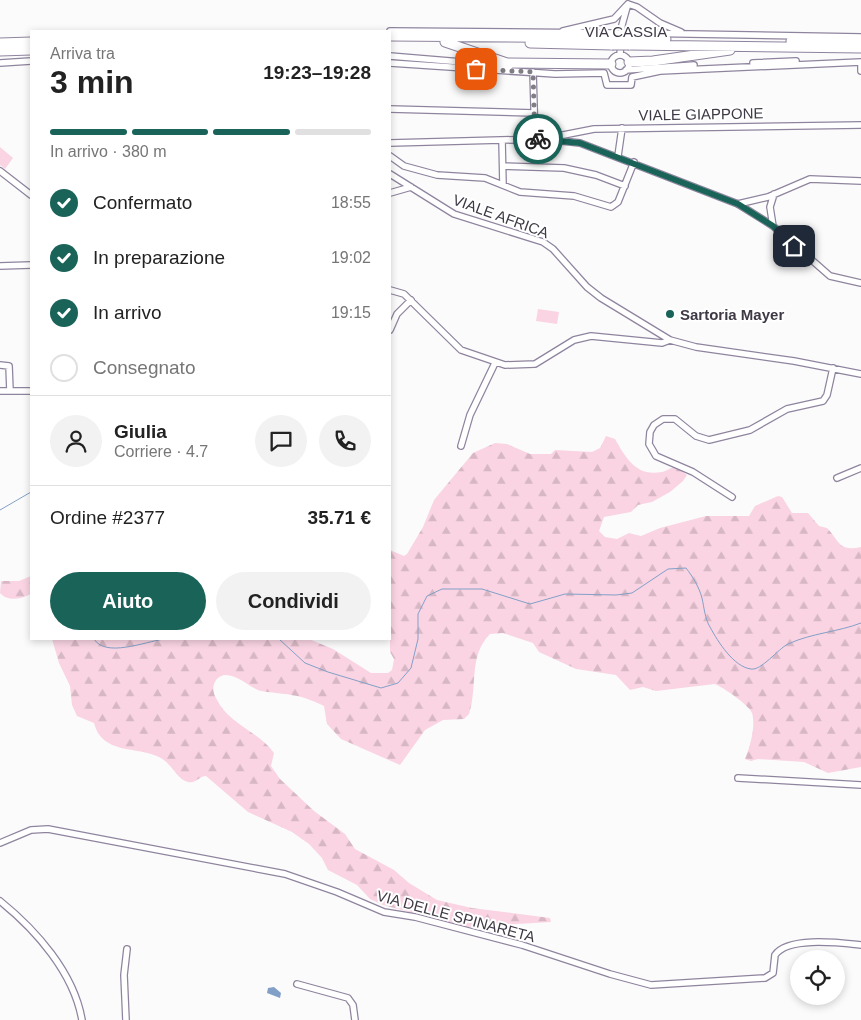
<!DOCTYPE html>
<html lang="it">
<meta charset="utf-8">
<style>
:root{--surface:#fff;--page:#f2f2f2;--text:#222;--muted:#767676;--line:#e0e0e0;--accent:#196359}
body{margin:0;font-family:Helvetica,sans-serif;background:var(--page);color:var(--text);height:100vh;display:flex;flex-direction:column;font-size:19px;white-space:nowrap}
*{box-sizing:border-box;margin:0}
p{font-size:16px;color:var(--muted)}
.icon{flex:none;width:28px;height:28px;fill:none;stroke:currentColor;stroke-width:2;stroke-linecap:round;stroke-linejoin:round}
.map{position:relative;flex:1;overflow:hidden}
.side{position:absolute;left:30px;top:30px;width:361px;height:610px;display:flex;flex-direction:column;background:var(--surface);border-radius:0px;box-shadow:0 2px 8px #0003}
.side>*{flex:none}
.tools{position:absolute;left:790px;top:950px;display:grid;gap:10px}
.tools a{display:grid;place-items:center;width:55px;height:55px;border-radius:50%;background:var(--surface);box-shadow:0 2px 8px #0003;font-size:25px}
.pin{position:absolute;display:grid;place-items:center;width:42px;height:42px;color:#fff;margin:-21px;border-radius:10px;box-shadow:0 2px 8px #0006}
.courier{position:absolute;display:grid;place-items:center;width:50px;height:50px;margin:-25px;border:4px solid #196359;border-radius:50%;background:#fff;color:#222;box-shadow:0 1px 6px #0007}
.summary em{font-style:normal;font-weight:800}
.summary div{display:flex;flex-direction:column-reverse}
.summary{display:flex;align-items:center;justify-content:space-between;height:85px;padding:0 20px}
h1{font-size:32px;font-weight:800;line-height:38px}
.bar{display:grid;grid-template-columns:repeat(4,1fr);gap:8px 5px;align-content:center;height:60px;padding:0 20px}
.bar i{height:6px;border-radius:4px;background:var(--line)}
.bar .on{background:var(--accent)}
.bar p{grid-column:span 4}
.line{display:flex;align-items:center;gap:12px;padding:0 20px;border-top:1px solid var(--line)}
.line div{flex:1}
.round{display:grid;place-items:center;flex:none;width:52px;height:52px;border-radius:26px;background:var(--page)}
ol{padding:0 20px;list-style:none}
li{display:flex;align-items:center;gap:15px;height:55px}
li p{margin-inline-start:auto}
li .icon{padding:5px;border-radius:50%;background:var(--accent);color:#fff;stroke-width:4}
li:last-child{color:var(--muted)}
li i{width:28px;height:28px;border:2px solid var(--line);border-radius:50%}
.primary-button{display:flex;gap:10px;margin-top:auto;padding:10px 20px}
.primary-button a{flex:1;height:58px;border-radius:30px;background:var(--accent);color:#fff;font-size:20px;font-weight:800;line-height:58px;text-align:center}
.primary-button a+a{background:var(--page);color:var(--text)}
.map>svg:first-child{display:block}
.grass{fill:#fad4e3}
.forest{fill:url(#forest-firs)}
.water{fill:#82a0c7}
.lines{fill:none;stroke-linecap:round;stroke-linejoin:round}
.stream{stroke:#82a0c7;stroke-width:1}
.minor-casing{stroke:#8f849e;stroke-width:8}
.highway-casing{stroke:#8f849e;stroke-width:11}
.minor{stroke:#fff;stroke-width:5.5}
.highway{stroke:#fff;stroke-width:9}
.minor-bridge-casing{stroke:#8f849e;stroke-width:8;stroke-linecap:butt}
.highway-bridge-casing{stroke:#8f849e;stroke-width:11;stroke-linecap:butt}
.minor-bridge{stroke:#fff;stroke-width:5.5}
.highway-bridge{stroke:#fff;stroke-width:9}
.done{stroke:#807d84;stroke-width:5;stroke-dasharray:0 9}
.route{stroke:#196359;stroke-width:6}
.poi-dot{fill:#196359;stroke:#fff;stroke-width:2}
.labels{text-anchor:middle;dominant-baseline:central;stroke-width:4;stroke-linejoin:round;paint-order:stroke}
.street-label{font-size:15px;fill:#3e3944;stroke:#fff}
.poi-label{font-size:15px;font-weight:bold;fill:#3e3944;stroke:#fff;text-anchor:start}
</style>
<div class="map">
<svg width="861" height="1020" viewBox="0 0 861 1020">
<defs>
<pattern id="forest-firs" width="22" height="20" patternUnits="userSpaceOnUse" patternTransform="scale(1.25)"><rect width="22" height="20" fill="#fad4e3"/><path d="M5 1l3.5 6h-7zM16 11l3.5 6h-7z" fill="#d7b7c4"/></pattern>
</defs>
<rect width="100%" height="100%" fill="#fbfbfb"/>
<!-- grass -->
<path class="grass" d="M0,147l13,11 -8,11 -5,-4z
M538,309l21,3 -2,12 -21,-3z"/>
<!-- forest -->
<path class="forest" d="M606,436l9,3c11,19 21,38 47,33 5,-1 9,-5 14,-5l11,8 -4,6 -13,11 -18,10 -14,3 -7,7 -27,5 -5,14 6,6 12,2 12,-6 12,3 19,-8 46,-12h43l6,-10 23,-10 4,1 10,16h16l11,13 8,2c13,13 11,24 34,19v220l-33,6 -24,-11 -46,-3 -7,2 -6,-2c5,-12 11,-33 7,-46 -3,-8 -28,-25 -37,-29l-59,7 -13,-4 -13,3 -14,-15 -40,-6 -37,-17 -6,-9 -30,-10 -13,1c-22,22 -12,53 -21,80l-5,5 -21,1 -18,10 -25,35 -59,-26 -14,-15 -3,-18c-26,-13 -37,-11 -63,-15 -12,-3 -33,-26 -45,-11 -4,6 -3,13 0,18 12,26 42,33 58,55l-3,13 9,13 34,32 31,23 10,15 39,21 15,13 28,17 35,8 78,10 1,4 -84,5 -84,-22 -13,-6 -13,-14 -29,-15 -6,-12 -13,-14 -17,-12 -44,-20 -42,-36c-7,0 -10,8 -18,6 -12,-3 -15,-18 -29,-25 -22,-11 -57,-2 -65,-34l-17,-7 -5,-11 -2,-19 -11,-23 -7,-24h257l24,10 38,24h17l4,-3 2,-11 -4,-7v-102l14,6 3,-2 16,-27 11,-27 39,-47 22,-10 12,1 23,10h21l4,-4 37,2 8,-4z
M31,576v18c-10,5 -23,8 -31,-1l1,-12h18z"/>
<!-- water -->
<path class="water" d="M274,987l7,6 -1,5 -13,-5 1,-5z"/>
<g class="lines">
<!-- stream -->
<path class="stream" d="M0,510l31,-18
M94,639c11,19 50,3 70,0
M279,639l26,24 23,9 53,16 17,-5 13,-15 7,-29v-25l9,-18 15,-7h40l48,15 35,-10 51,1 16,-2 36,-24 18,-1c7,9 13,19 16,30 2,9 3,21 8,29 8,15 24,40 41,42 10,2 27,-20 37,-25 24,-11 50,-12 73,-21"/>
<defs>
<path id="minor" d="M628,4l9,3 23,16 21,9
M390,31l222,2
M563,31l51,-12 14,-15
M631,33l230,4
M620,55l2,-30 5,-18
M611 64a9 9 0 1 1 18 0a9 9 0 1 1-18 0Z
M390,56l120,10
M0,63l31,-2
M390,63l165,11 49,-1 3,12h24l1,-8 28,-6 201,-9v9
M753,63l43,-2
M626,70l68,-5
M533,72l2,67
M390,109l144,4
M548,138l46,-9 267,-4
M502,140l1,45
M390,143l153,-4 37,4 158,61 35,22 57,50 31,7
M390,156l14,10 33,9 48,3 35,14 54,4 37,11 7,-5 16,-40
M618,156l4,-28
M503,166l61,2 32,7 29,11
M0,171l31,24
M390,174l64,40 89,28 10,7 34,38 14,11 69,42 26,7 98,14 67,13
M390,193l21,-6
M738,204l30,-7 42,-18 51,2
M773,226l-3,-19 4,-13
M0,266l31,-1
M390,290l14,4 57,56 44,15 30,-1 39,-24 17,-4 71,7 8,-3
M390,330l7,-16 14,-14
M0,365l9,1 1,25
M0,391h31
M461,446l9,-31 25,-52
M837,478l24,-10
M732,497l-39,-25 -37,-16 -7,-12 1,-12 4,-7 9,-6h12l21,17 13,4 41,-10 37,-21 36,-8 4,-6 6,-27
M738,778l123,7
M0,843l31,-13 17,-1 237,45 52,18 47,20 31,5 107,28 88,29 41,11 114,-7 8,-5 2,-18c13,-19 66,-12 86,-10
M0,901c36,29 74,72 82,119
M297,984l51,14 5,7 2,15
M126,1020l-2,-45 3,-26"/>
<path id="highway" d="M390,36l222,2
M630,38l36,1
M791,41l70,1
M445,42l62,21 104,1
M0,43l31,-1
M530,43l82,2
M629,45l232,3
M0,51l31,-1
M629,62l24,-1 77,-11"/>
</defs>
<!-- minor casing -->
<use href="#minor" class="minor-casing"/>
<!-- highway casing -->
<use href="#highway" class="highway-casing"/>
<!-- minor -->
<use href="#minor" class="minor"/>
<!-- highway -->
<use href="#highway" class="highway"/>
<defs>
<path id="minor-bridge" d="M612,33h19"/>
<path id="highway-bridge" d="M612,38h18
M612,45h17"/>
</defs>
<!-- minor-bridge casing -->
<use href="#minor-bridge" class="minor-bridge-casing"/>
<!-- highway-bridge casing -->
<use href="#highway-bridge" class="highway-bridge-casing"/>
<!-- minor-bridge -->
<use href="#minor-bridge" class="minor-bridge"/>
<!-- highway-bridge -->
<use href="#highway-bridge" class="highway-bridge"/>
</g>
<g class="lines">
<!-- done -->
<path class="done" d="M476,69l57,3 2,67h3"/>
<!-- route -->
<path class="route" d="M538,139l42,4 158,61 35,22 21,20"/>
</g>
<!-- markers -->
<circle class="poi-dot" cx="670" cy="314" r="5"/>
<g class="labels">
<!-- street labels -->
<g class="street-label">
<text x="626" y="31">VIA CASSIA</text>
<text transform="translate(701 114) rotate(-1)">VIALE GIAPPONE</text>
<text transform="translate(501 216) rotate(20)">VIALE AFRICA</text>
<text transform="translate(456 916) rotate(15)">VIA DELLE SPINARETA</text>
</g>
<!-- poi labels -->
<g class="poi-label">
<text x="680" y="314">Sartoria Mayer</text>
</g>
</g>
</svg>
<div class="tools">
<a><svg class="icon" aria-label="locate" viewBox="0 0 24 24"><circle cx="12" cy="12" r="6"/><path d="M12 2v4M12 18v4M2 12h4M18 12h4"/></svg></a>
</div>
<div class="pin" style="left:476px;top:69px;background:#ea580c"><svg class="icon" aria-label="bag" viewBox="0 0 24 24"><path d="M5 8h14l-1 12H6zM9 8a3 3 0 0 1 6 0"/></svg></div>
<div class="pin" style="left:794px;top:246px;background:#1f2937"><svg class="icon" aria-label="home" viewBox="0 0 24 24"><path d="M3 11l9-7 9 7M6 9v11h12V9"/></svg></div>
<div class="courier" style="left:538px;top:139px"><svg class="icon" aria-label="bike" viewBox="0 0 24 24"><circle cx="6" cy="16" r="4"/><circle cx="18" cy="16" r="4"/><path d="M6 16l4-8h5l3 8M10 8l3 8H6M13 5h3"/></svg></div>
<section class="side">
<div class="summary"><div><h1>3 min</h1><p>Arriva tra</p></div><em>19:23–19:28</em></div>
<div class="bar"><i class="on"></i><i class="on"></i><i class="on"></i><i></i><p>In arrivo · 380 m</p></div>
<ol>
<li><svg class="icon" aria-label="check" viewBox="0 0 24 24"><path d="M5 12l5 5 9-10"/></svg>Confermato<p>18:55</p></li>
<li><svg class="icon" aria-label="check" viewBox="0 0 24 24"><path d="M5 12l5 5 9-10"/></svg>In preparazione<p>19:02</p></li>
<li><svg class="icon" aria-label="check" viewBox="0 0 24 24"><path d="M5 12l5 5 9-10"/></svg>In arrivo<p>19:15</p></li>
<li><i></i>Consegnato</li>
</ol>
<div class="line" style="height:90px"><a class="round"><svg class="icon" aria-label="person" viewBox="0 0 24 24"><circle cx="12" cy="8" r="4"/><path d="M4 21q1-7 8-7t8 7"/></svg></a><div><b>Giulia</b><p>Corriere · 4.7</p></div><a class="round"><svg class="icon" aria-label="chat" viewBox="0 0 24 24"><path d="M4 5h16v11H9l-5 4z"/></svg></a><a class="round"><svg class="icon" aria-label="phone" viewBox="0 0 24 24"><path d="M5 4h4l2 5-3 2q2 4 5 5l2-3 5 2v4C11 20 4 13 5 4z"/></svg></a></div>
<div class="line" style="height:65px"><div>Ordine #2377</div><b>35.71 €</b></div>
<div class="primary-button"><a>Aiuto</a><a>Condividi</a></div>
</section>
</div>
